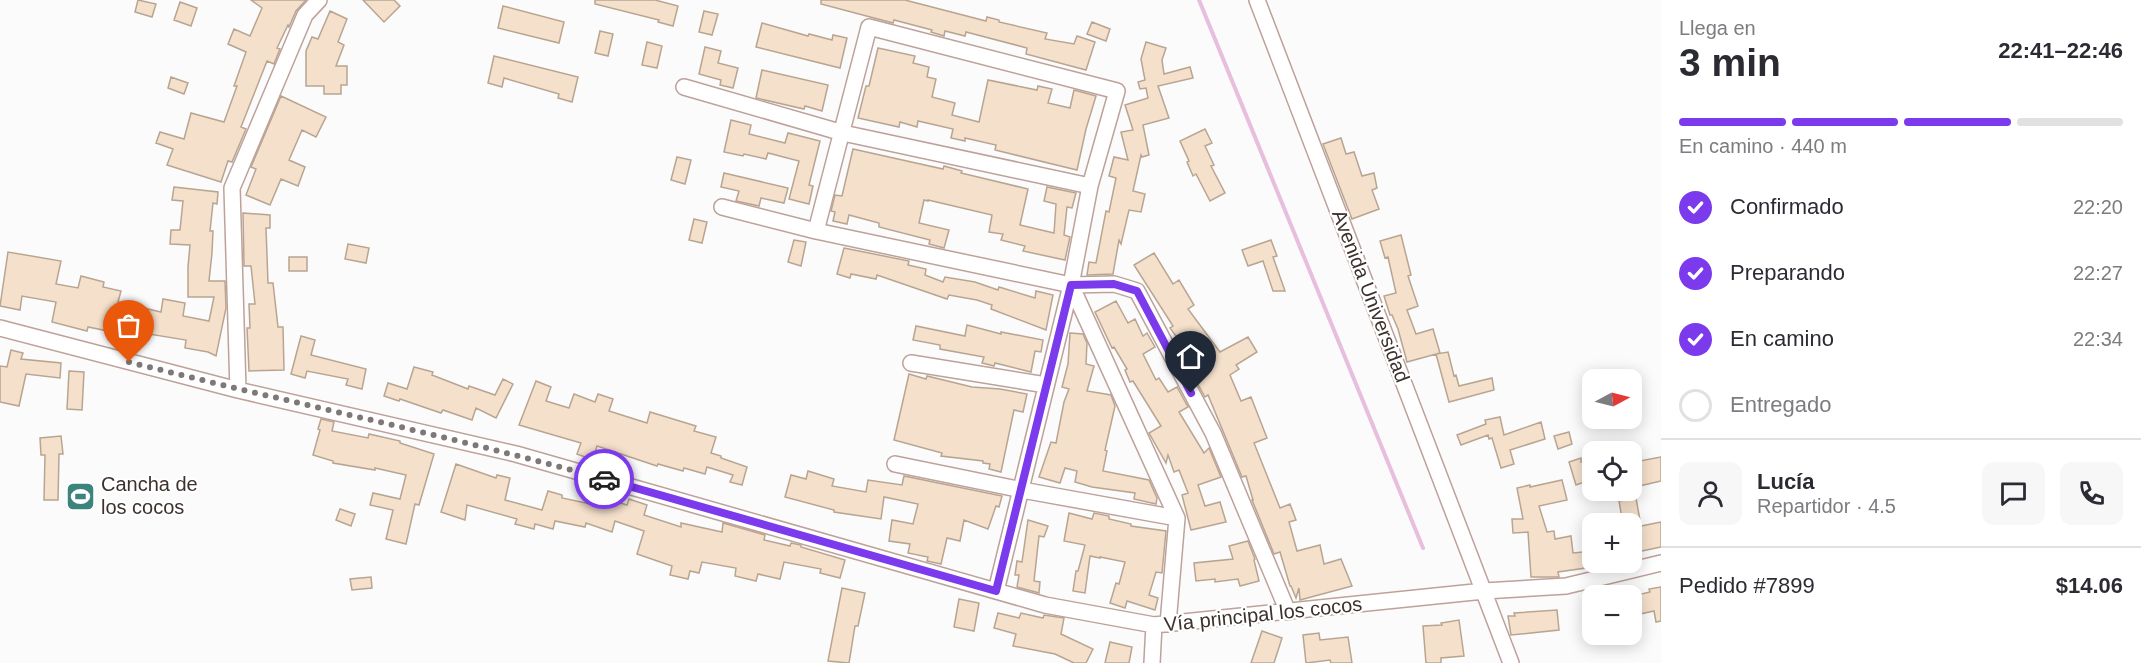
<!DOCTYPE html>
<html lang="es">
<meta charset="utf-8">
<style>
:root{--surface:#fff;--page:#f7f7f7;--text:#2b2b33;--muted:#7c7c81;--line:#e1e1e2;--accent:#7c3aed}
body{margin:0;font-family:Helvetica,sans-serif;background:var(--page);color:var(--text);height:100vh;display:flex;flex-direction:column;font-size:22px;white-space:nowrap}
*{box-sizing:border-box;margin:0}
p{font-size:20px;color:var(--muted)}
.icon{flex:none;width:33px;height:33px;fill:none;stroke:currentColor;stroke-width:2;stroke-linecap:round;stroke-linejoin:round}
.map{position:relative;flex:1;overflow:hidden}
.side{display:flex;flex-direction:column;background:var(--surface);width:480px}
.side>*{flex:none}
.needle{width:39px;rotate:83deg}
.controls{position:absolute;left:1582px;top:369px;display:grid;gap:12px}
.controls a{display:grid;place-items:center;width:60px;height:60px;border-radius:12px;background:var(--surface);box-shadow:0 3px 15px #0003;font-size:30px}
.pin{position:absolute;display:grid;place-items:center;width:51px;height:51px;color:#fff;margin:-62px -26px;border-radius:50% 50% 50% 0;rotate:-45deg;box-shadow:0 0 6px #0007}
.pin .icon{rotate:45deg}
.courier{position:absolute;display:grid;place-items:center;width:60px;height:60px;margin:-30px;border:4px solid #7c3aed;border-radius:50%;background:#fff;color:#222;box-shadow:0 2px 8px #0007}
.head em{font-style:normal;font-weight:800}
.head div{display:flex;flex-direction:column-reverse}
.head{display:flex;align-items:center;justify-content:space-between;height:102px;padding:0 18px}
h1{font-size:39px;font-weight:800;line-height:45px}
.bar{display:grid;grid-template-columns:repeat(4,1fr);gap:9px 6px;align-content:center;height:72px;padding:0 18px}
.bar i{height:8px;border-radius:4px;background:var(--line)}
.bar .on{background:var(--accent)}
.bar p{grid-column:span 4}
.line{display:flex;align-items:center;gap:15px;padding:0 18px;border-top:2px solid var(--line)}
.line div{flex:1}
.round{display:grid;place-items:center;flex:none;width:63px;height:63px;border-radius:12px;background:var(--page)}
ol{padding:0 18px;list-style:none}
li{display:flex;align-items:center;gap:18px;height:66px}
li p{margin-inline-start:auto}
li .icon{padding:6px;border-radius:50%;background:var(--accent);color:#fff;stroke-width:4}
li:last-child{color:var(--muted)}
li i{width:33px;height:33px;border:3px solid var(--line);border-radius:50%}
main{display:flex;flex:1;min-height:0}
.map>svg:first-child{display:block}
.lines{fill:none;stroke-linecap:round;stroke-linejoin:round}
.stream{stroke:#e8bede;stroke-width:4}
.building{fill:#f5e0cc;stroke:#b8a591;stroke-width:1.5}
.minor-casing{stroke:#bea19a;stroke-width:18}
.minor{stroke:#fff;stroke-width:15}
.done{stroke:#807876;stroke-width:6;stroke-dasharray:0 10.8}
.route{stroke:#7c3aed;stroke-width:8}
.labels{text-anchor:middle;dominant-baseline:central;stroke-width:4.5;stroke-linejoin:round;paint-order:stroke}
.street-label{font-size:20px;fill:#3d312e;stroke:#fff}
.poi-label{font-size:20px;fill:#3d312e;stroke:#fff;text-anchor:start}
</style>
<main>
<div class="map">
<svg width="1661" height="663" viewBox="0 0 1661 663">
<rect width="100%" height="100%" fill="#fbfbfb"/>
<g class="lines">
<!-- stream -->
<path class="stream" d="M1199,0l224,548"/>
</g>
<!-- building -->
<path class="building" d="M138,0l18,4 -4,13 -17,-5z
M251,0h55l-10,11 -7,16 -1,-2 -11,23 3,1 -6,15 -7,-3 -26,66 5,2 -14,33 -4,-1 -7,21 -54,-17 6,-16 -17,-6 4,-11 24,7 7,-26 33,9 13,-36h-3l12,-34 -18,-8 6,-15 16,7 12,-28z
M363,0h31l6,6 -16,16z
M595,0h60l23,6 -5,20 -15,-4 1,-2 -64,-16z
M821,0h84l81,21 1,-4 12,3v2l48,11 -2,6 29,5 3,-8 18,6 -9,28 -60,-16 1,-6 -61,-16 -1,4 -20,-5 -1,5 -13,-4 1,-2 -38,-10 -1,3 -72,-19z
M180,2l17,6 -6,18 -17,-6z
M503,6l61,16 -5,21 -61,-15z
M330,11l17,8 -9,23 6,3 -8,21h11v19h-6v9h-17v-8h-18v-35l6,-14 6,2z
M704,11l14,3 -6,21 -13,-3z
M1092,22l18,7 -4,12 -19,-7z
M762,23l46,13 1,-2 23,6 1,-5 14,3 -7,30 -84,-21z
M600,31l13,3 -5,22 -13,-3z
M647,42l15,4 -5,22 -15,-3z
M1146,42l20,6 -4,12 2,14 26,-7 3,11 -35,8 11,32 -26,7 6,30 -7,2 -1,-2 -8,36 12,3 -4,18 -12,-2 -8,34 -2,-4 -6,34 -26,1 2,-13 7,1 10,-52 3,1 7,-34 -7,-2 5,-19 14,3 -7,-28 12,-2 -8,-25 23,-7 -2,-10 -6,1 -2,-7 7,-2 -4,-21z
M705,47l16,4 -3,12 20,5 -5,20 -13,-3 1,-5 -22,-6z
M878,48l37,8 -2,7 16,4 -2,10 9,2 -4,18 23,6 -3,12 27,7 9,-42 49,10 1,-4 14,3 -4,14 22,5 4,-18 22,6 -10,33 -9,41 -82,-20 1,-5 -31,-7v3l-14,-3 2,-9 -35,-8 -1,6 -17,-5 -1,5 -41,-9 8,-32h3z
M494,56l84,21 -6,25 -14,-4 1,-4 -55,-16 -2,9 -14,-4z
M762,70l66,15 -6,26 -17,-5 -1,3 -48,-11z
M171,77l17,6 -4,11 -16,-6z
M281,96l45,21 -10,20 -14,-7 -13,30 16,7 -7,19 -17,-7 -11,26 -24,-10 10,-26 -5,-2z
M731,120l20,5 -2,9 36,9 3,-10 32,8 -11,44 4,1 -4,18 -20,-5 10,-38 -31,-8 -2,6 -22,-5 -1,2 -19,-4z
M1205,129l7,14 -7,3 9,19 -3,1 14,27 -15,8 -14,-27 -3,2 -6,-14 2,-1 -9,-20z
M1341,138l5,16 8,-2 8,24 12,-3 3,15 -5,2 7,19 -27,10 -29,-75z
M853,149l90,20 1,-3 18,5 -1,2 67,16 -8,36 34,8 2,-29 -12,-3 3,-14 29,6 -4,15 -5,-1 -3,28 6,2 -5,23 -42,-9 2,-5 -24,-6 2,-6 -14,-2 3,-17 -64,-15v1l-4,-1 -5,23 30,7 -5,18 -15,-4 1,-4 -51,-13v-4l-30,-8 -2,9 -14,-3 2,-9 -4,-1 4,-16 7,1z
M677,157l14,3 -6,24 -14,-4z
M724,173l64,15 -4,15 -23,-5 -2,8 -23,-5 3,-10 -18,-4z
M174,187l44,5 -1,12 -4,-1 -3,28h3l-1,22 -3,28h16l1,27 -10,48 -8,-4 -23,-4 1,-8 -43,-7 -1,5 -54,-11 -1,4 -35,-9 4,-20 -34,-6 -2,14 -20,-4 8,-54 53,9 -5,23 22,4 3,-12 23,6 -1,5 18,4 -3,11 43,10 2,-13 22,4 -2,13 26,5 5,-24h-26v-30l2,-22 -20,-1 1,-14h9l3,-29 -11,-1z
M243,213l27,2v13h-4l2,55h5l5,44h5l1,43 -35,1 -2,-43h3l-1,-24h6l-4,-38h-7z
M694,219l13,3 -5,21 -13,-3z
M1401,235l10,40 -3,1 10,30 -11,4 9,24 17,-5 7,24 -33,9 -9,-33 -6,-14h-2l-6,-19 12,-3 -8,-36 -3,1 -5,-17z
M794,240l12,2 -5,24 -13,-4z
M1271,240l6,16 -4,1 12,34h-12l-10,-30 -15,5 -6,-16z
M348,244l21,4 -3,15 -21,-4z
M844,248l65,13 -1,4 18,4 -1,6 18,7 2,-5 30,5 23,8 1,-3 36,11 1,-7 17,4 -7,35 -55,-21 1,-4 -15,-5 -28,-5 -2,4 -70,-24 -1,4 -25,-5 -1,4 -13,-4z
M1154,253l19,31 6,-4 15,25 -6,4 32,43 28,-15 9,15 -21,13 3,4 -9,6 11,26 10,-4 16,41 -13,5 26,65 10,-4 6,16 -7,2 8,29 23,-6 4,19 17,-5 11,27 -52,14 -1,-12 -3,10 -5,-12h-1l-10,-34 -6,2 -22,-54h1l-7,-24 -4,1 -34,-82 -3,2 -26,-47 5,-3 -14,-19 3,-2 -39,-61z
M289,257h18v14h-18z
M1116,301l12,22 7,-4 8,17 4,-3 8,14 -12,7 13,26 3,-2 9,14 9,-5 11,20 -9,5 25,41 5,-5 12,29 -23,8 7,21 15,-4 6,20 -35,8 -9,-35 6,-2 -9,-23 -5,2 -6,-17 -2,8 -17,-30 12,-7 -28,-45 -3,1 -5,-12 2,-1 -13,-22 -2,1 -17,-36z
M967,325l34,9v-2l42,8 -2,12 -6,-1 -4,21 -36,-9 -1,3 -12,-3 2,-6 -44,-8v-4l-27,-5 3,-14 49,10z
M1070,333l13,1 4,9 -1,21 8,2 -7,25 24,4 4,11 -10,44 2,1 -4,20 46,9 8,18 -1,6 -22,-5 1,-6 -43,-6 -17,-5 2,-11 -12,-3 -5,15 -21,-6 12,-35 5,1 8,-41 5,-13 -7,-2 6,-23z
M301,336l14,4 -4,15 55,14 -4,20 -16,-4 2,-6 -41,-8 -2,7 -14,-4z
M11,350l12,3 -2,6 40,4 -1,15 -34,-4 -7,32 -19,-4v-36l7,1z
M1448,352l6,24 2,-1 3,11 33,-8 2,12 -45,12 -13,-48z
M414,367l19,5 -1,3 36,14 1,-3 26,9 8,-16 10,5 -17,34 -20,-10 -4,12 -29,-10 -2,3 -41,-14 -1,2 -15,-5 4,-13 19,6z
M69,371l15,1 -2,38 -15,-1z
M909,374l17,5 1,-3 45,11 28,2 27,5 -4,18 -9,-2 -13,62 -12,-3 1,-5 -7,-1v-2l-42,-5 1,-3 -48,-13z
M536,381l15,6 -5,14 23,7 5,-14 21,8 3,-8 15,5 -4,12 38,12 3,-11 46,14 -2,5 22,6 -5,16 10,3v2l26,9 -5,18 -12,-3 3,-7 -26,-8 -2,7 -21,-6 -1,3 -25,-7 -1,2 -60,-20 -4,14 -16,-6 4,-11 -62,-18z
M1500,417l4,18 37,-13 4,17 -35,11 4,14 -13,4 -9,-30 -3,1 -1,-4 -27,10 -4,-10 29,-11 -1,-4z
M321,419l13,3 -2,9 36,7 1,-4 31,7v2l34,11 -15,51 -4,-1 -9,40 -20,-5 7,-29 -23,-5 3,-12 27,6 6,-24 -31,-7v2l-42,-7v-2l-20,-6 7,-25 -2,-1z
M1569,432l3,12 -14,5 -4,-13z
M61,436l2,18h-4l-1,46h-14l1,-45h-4l-1,-17z
M1661,457v24l-22,5 -5,-24z
M1581,458v4l9,-3 3,16 -4,1 1,4 -14,5 -7,-23z
M456,464l40,14 1,-3 13,3 -5,22 37,10 6,-19 14,4v3l33,7 2,-6 12,5 2,-4 16,5 2,-6 18,6 -3,10 37,12v-4l41,9 1,-9 42,12 -1,5 26,6 1,-3 10,2v2l44,13 -5,18 -20,-5 1,-4 -37,-7 -4,17 -22,-5 -2,7 -21,-5 1,-8 -34,-6 -3,11 -9,-2 -2,8 -18,-4 2,-9 -35,-12 7,-23 -29,-10 -3,11 -26,-9 -1,4 -30,-6 -2,8 -18,-5 -1,5 -19,-5 2,-5 -50,-14 -2,15 -24,-8z
M808,471l26,8 -2,7 34,6 2,-12 34,5 2,-9 98,20 -3,11 -3,-1 -8,23 -24,-9 -4,21 -13,-3 -6,26 -14,-3 1,-4 -20,-4 2,-9 -21,-3 3,-21 21,4 5,-20 -34,-7 -3,22 -47,-7v-2l-49,-13 6,-22 15,4z
M1562,480l5,20 -28,6 8,26 7,-1 1,8 16,-3 2,17 20,-2v16l-35,5 1,5h-28l-3,-45 -15,1 -1,-14h11l-6,-31 13,-3v2z
M1636,498l5,28 20,-4v25l-29,6v-29h-9l-4,-23z
M340,509l15,5 -4,12 -15,-6z
M1069,513l23,6 2,-6 15,3v3l22,5v2l35,5 -4,42 -6,-1 -7,23 9,3 -3,12 -28,-9 -2,7 -15,-5 6,-20 3,1 6,-22 -25,-5v1l-10,-2 -5,37 -12,-2 3,-20h2l7,-26 -21,-4z
M1028,520l20,6 -4,11 -5,-1 -5,45 6,1 -1,11 -22,-6 2,-12h-4l2,-14 5,1z
M1248,541l7,18 -1,1 5,21 -19,5 -2,-7 -23,3v-3l-19,2 -2,-18 39,-4 -4,-13z
M371,577l1,11 -20,2 -2,-11z
M1661,587v34l-5,1 -2,-11 -14,3 -3,-19 13,-3 -1,-3z
M842,588l23,5 -7,33h-3l-6,37 -21,-2z
M959,599l20,4 -5,28 -20,-4z
M1557,610l2,20 -48,5 -3,-19h7l-1,-3z
M998,613l21,5 2,-5 22,5 1,-3 20,3 -3,16 32,15 -7,14h-12l-19,-9 -42,-8 3,-12 -22,-6z
M1459,620l5,36 -23,2v5h-15l-3,-37 19,-1 -1,-2z
M1262,631l20,7 -8,25h-23z
M1319,633l1,7 28,-3 4,26h-21l-1,-3 -24,3 -3,-28z
M1110,642l22,5 -3,16h-24z"/>
<g class="lines">
<defs>
<path id="minor" d="M1257,0l254,663
M684,87l159,46 247,53
M722,207l94,24 255,54 43,-1 23,7 76,142 75,179
M816,231l53,-204 248,64 -27,95 -19,99 -75,306
M1071,285l106,233 -9,106
M0,328l238,62 278,64 529,151 109,20 330,-34 82,-5 95,-23
M911,363l135,22
M238,390l-6,-202 73,-173 14,-15
M895,464l127,26 155,28
M1152,663l2,-38"/>
</defs>
<!-- minor casing -->
<use href="#minor" class="minor-casing"/>
<!-- minor -->
<use href="#minor" class="minor"/>
</g>
<g class="lines">
<!-- done -->
<path class="done" d="M129,362c158,40 318,73 475,117"/>
<!-- route -->
<path class="route" d="M604,479l392,112 75,-306 43,-1 23,7 54,102"/>
</g>
<!-- icons -->
<defs>
<symbol id="stadium-square" viewBox="-11 -11 22 22"><rect x="-9" y="-9" width="18" height="18" rx="4" fill="#3c837e" stroke="#fff"/><path d="M0-5a6.5 5 0 1 0 0 10a6.5 5 0 1 0 0-10ZM-3.5-1.8h7v3.6h-7Z" fill="#fff"/></symbol>
</defs>
<g fill-rule="evenodd">
<use href="#stadium-square" x="64" y="480" width="33" height="33"/>
</g>
<g class="labels">
<!-- street labels -->
<g class="street-label">
<text transform="translate(1371 296) rotate(69)">Avenida Universidad</text>
<text transform="translate(1263 614) rotate(-6)">Vía principal los cocos</text>
</g>
<!-- poi labels -->
<g class="poi-label">
<text x="101" y="484">Cancha de<tspan x="101" dy="23">los cocos</tspan></text>
</g>
</g>
</svg>
<div class="controls">
<a><svg class="needle" viewBox="-14 -14 28 28"><path d="M0-13l5 13h-10z" fill="#e53935"/><path d="M0 13l5-13h-10z" fill="#7c7c81"/></svg></a>
<a><svg class="icon" aria-label="locate" viewBox="0 0 24 24"><circle cx="12" cy="12" r="6"/><path d="M12 2v4M12 18v4M2 12h4M18 12h4"/></svg></a>
<a>+</a>
<a>−</a>
</div>
<div class="pin" style="left:129px;top:362px;background:#ea580c"><svg class="icon" aria-label="bag" viewBox="0 0 24 24"><path d="M5 8h14l-1 12H6zM9 8a3 3 0 0 1 6 0"/></svg></div>
<div class="pin" style="left:1191px;top:393px;background:#1f2937"><svg class="icon" aria-label="home" viewBox="0 0 24 24"><path d="M3 11l9-7 9 7M6 9v11h12V9"/></svg></div>
<div class="courier" style="left:604px;top:479px"><svg class="icon" aria-label="car" viewBox="0 0 24 24"><path d="M5 17H2v-5l4-1 3-4h7l3 4 3 1v5h-3M9 17h6M6 11h13"/><circle cx="7" cy="17" r="2"/><circle cx="17" cy="17" r="2"/></svg></div>
</div>
<section class="side">
<div class="head"><div><h1>3 min</h1><p>Llega en</p></div><em>22:41–22:46</em></div>
<div class="bar"><i class="on"></i><i class="on"></i><i class="on"></i><i></i><p>En camino · 440 m</p></div>
<ol>
<li><svg class="icon" aria-label="check" viewBox="0 0 24 24"><path d="M5 12l5 5 9-10"/></svg>Confirmado<p>22:20</p></li>
<li><svg class="icon" aria-label="check" viewBox="0 0 24 24"><path d="M5 12l5 5 9-10"/></svg>Preparando<p>22:27</p></li>
<li><svg class="icon" aria-label="check" viewBox="0 0 24 24"><path d="M5 12l5 5 9-10"/></svg>En camino<p>22:34</p></li>
<li><i></i>Entregado</li>
</ol>
<div class="line" style="height:108px"><a class="round"><svg class="icon" aria-label="person" viewBox="0 0 24 24"><circle cx="12" cy="8" r="4"/><path d="M4 21q1-7 8-7t8 7"/></svg></a><div><b>Lucía</b><p>Repartidor · 4.5</p></div><a class="round"><svg class="icon" aria-label="chat" viewBox="0 0 24 24"><path d="M4 5h16v11H9l-5 4z"/></svg></a><a class="round"><svg class="icon" aria-label="phone" viewBox="0 0 24 24"><path d="M5 4h4l2 5-3 2q2 4 5 5l2-3 5 2v4C11 20 4 13 5 4z"/></svg></a></div>
<div class="line" style="height:78px"><div>Pedido #7899</div><b>$14.06</b></div>
</section>
</main>
